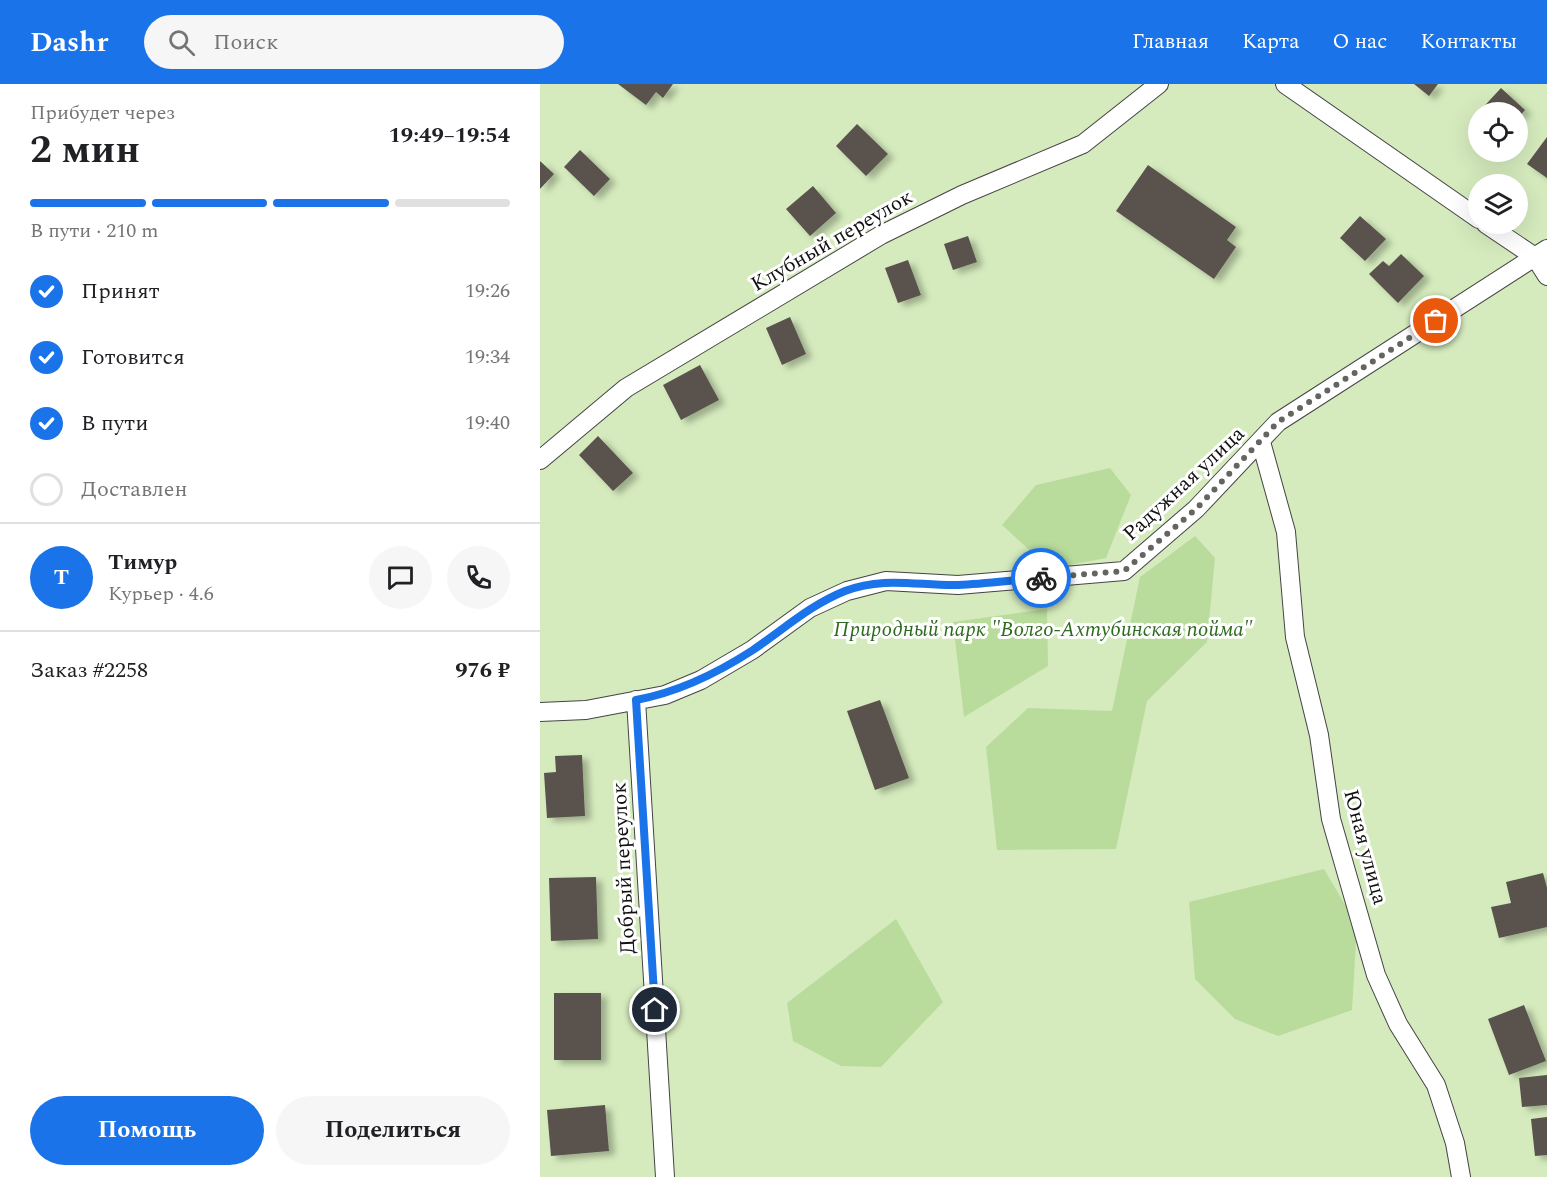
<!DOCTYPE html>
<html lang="ru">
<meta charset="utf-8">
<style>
:root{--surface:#fff;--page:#f6f6f6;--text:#202124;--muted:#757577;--line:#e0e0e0;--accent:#1a73e8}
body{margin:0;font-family:Spectral,serif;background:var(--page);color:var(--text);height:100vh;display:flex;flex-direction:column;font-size:22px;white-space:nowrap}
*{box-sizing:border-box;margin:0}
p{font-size:20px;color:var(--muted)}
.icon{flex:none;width:33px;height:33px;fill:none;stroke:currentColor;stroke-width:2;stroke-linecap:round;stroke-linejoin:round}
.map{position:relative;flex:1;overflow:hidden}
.sheet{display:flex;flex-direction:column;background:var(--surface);width:540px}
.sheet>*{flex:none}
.controls{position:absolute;left:928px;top:18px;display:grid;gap:12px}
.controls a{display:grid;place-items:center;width:60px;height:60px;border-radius:50%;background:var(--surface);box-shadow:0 6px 24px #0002;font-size:30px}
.pin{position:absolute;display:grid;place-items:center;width:51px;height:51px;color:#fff;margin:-26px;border:3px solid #fff;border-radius:50%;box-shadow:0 2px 6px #0007}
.courier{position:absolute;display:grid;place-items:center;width:60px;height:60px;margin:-30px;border:4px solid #1a73e8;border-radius:50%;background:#fff;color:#222;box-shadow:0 2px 8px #0007}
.headline em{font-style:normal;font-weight:700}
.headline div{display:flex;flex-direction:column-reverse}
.headline{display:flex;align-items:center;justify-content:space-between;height:102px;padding:0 30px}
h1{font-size:39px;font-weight:700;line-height:45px}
.bar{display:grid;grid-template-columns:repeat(4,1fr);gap:9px 6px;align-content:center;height:72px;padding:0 30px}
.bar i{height:8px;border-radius:4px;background:var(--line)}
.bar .on{background:var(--accent)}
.bar p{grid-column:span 4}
.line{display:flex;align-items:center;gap:15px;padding:0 30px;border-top:2px solid var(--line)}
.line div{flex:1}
.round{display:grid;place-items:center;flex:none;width:63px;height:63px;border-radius:32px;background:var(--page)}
ol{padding:0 30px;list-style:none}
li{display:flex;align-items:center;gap:18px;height:66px}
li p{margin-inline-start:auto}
li .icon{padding:6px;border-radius:50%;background:var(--accent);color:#fff;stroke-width:4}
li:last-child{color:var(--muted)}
li i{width:33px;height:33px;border:3px solid var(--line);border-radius:50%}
.action{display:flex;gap:12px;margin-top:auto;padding:12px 30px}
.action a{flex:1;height:69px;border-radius:36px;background:var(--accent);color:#fff;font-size:24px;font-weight:700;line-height:69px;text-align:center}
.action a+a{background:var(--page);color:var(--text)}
header{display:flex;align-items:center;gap:36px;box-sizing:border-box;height:84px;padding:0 30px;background:var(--accent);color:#fff}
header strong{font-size:28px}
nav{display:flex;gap:33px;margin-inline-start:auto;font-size:21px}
.search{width:420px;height:54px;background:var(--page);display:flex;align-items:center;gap:15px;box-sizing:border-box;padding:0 21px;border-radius:33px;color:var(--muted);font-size:22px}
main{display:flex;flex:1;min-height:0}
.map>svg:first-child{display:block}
.green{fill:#d5ebbd;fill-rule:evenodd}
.forest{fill:#b9dc9c}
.building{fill:#5a524d;filter:url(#shadow)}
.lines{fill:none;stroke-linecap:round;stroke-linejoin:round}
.minor-casing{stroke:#444;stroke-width:20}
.minor{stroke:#fff;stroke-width:18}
.done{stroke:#646461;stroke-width:6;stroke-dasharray:0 10.8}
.route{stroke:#1a73e8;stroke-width:8}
.labels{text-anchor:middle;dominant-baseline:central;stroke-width:6;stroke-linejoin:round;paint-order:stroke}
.street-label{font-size:21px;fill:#111;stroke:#fff}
.park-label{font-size:21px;font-style:italic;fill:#2f6b1f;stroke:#fff}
</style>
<header>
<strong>Dashr</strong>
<div class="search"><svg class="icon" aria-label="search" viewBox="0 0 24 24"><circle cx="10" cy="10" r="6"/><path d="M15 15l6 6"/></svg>Поиск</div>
<nav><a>Главная</a><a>Карта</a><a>О нас</a><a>Контакты</a></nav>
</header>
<main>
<section class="sheet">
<div class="headline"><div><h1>2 мин</h1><p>Прибудет через</p></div><em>19:49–19:54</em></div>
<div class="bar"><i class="on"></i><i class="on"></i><i class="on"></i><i></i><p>В пути · 210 m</p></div>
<ol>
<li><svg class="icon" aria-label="check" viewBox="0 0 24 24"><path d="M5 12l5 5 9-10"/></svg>Принят<p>19:26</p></li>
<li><svg class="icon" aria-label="check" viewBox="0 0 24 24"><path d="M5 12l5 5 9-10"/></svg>Готовится<p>19:34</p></li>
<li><svg class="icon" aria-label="check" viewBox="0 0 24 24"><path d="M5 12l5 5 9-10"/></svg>В пути<p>19:40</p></li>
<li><i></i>Доставлен</li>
</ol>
<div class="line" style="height:108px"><b class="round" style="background:var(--accent);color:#fff">Т</b><div><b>Тимур</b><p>Курьер · 4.6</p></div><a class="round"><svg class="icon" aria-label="chat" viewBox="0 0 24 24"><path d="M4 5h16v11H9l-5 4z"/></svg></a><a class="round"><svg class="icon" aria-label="phone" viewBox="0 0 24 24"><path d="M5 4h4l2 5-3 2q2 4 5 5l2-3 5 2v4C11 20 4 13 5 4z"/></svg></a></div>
<div class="line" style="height:78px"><div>Заказ #2258</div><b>976 ₽</b></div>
<div class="action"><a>Помощь</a><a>Поделиться</a></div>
</section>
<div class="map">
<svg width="1007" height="1093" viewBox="0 0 1007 1093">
<defs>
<filter id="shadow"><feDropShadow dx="6" dy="4" stdDeviation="3" flood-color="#0004"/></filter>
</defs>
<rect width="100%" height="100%" fill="#fffdf5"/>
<!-- green -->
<path class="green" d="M0,0h1007v1093h-1007zM939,28h39v40h-39zM939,100h39v40h-39z"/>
<!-- forest -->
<path class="forest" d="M570,384l21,27 -25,63 -56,11 -48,-44 34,-40z
M655,452l20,22 -8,84 -60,59 -31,148 -119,1 -11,-103 42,-39 84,3 28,-134z
M507,525l1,57 -84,51 -11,-95z
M784,785l33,56 -5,85 -74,26 -43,-17 -40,-40 -6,-77z
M356,835l47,83 -62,65 -40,-1 -48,-25 -6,-38z"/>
<!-- building -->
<path class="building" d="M78,0h55l-10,14 -7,-6 -10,13z
M874,0h24l-9,12z
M961,4l24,22 -7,8v-6h-39v6l-3,-3z
M317,40l31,30 -22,22 -30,-30z
M1007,53v41l-20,-14z
M40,66l30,29 -16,17 -30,-29z
M0,77l14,13 -14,15z
M608,81l88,62 -9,13 9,7 -22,32 -98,-68z
M273,102l23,27 -26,23 -24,-27z
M820,132l26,23 -21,22 -25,-23z
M428,152l9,26 -24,8 -9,-26z
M861,170l23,22 -26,27 -29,-29 14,-13 6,5z
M368,176l13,35 -23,8 -13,-35z
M250,233l16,37 -24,11 -16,-37z
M160,281l19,35 -38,20 -18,-35z
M58,352l35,37 -20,18 -34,-36z
M340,616l29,78 -34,12 -28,-79z
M42,671l3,61 -38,2 -3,-45 12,-1 -1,-16z
M1003,789l4,15v39l-48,11 -8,-31 20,-4 -5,-21z
M56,793l2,62 -47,2 -2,-63z
M14,909h47v67h-47z
M984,921l22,56 -37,14 -21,-56z
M1007,991v30l-25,2 -3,-29z
M65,1021l4,46 -58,5 -4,-46z
M1007,1033v38l-12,1 -4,-37z"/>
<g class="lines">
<defs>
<path id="minor" d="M745,0l194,135
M946,140l49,33 12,19
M721,358l25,90 9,105 24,98 12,84 45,156 22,49 38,61 19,58 6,34
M0,376l86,-72 255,-153 81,-40 121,-51 76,-60
M96,616l29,477
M0,628l46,-2 79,-15 36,-15 51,-30 58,-42 37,-17 39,-10 72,4 166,-14 72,-62 82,-87 269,-173"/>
</defs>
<!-- minor casing -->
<use href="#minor" class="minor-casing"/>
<!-- minor -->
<use href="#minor" class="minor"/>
</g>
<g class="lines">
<!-- done -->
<path class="done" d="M501,494l83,-7 72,-62 82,-87 158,-101"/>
<!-- route -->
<path class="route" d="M115,926l-19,-310c43,-8 80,-26 117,-50 31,-21 57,-45 92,-59 39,-15 74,-5 113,-6 28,-1 55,-5 83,-7"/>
</g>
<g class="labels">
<!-- street labels -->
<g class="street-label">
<text transform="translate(292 157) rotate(-30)">Клубный переулок</text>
<text transform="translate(644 400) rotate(-43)">Радужная улица</text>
<text transform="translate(825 763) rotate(75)">Юная улица</text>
<text transform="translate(84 784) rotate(-93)">Добрый переулок</text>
</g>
<!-- park labels -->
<g class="park-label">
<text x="503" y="546">Природный парк "Волго-Ахтубинская пойма"</text>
</g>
</g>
</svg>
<div class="controls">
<a><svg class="icon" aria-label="locate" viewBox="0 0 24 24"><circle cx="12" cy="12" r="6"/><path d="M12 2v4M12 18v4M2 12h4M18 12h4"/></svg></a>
<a><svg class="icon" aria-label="layers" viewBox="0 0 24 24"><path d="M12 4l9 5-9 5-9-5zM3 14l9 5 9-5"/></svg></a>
</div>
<div class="pin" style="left:896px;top:237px;background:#ea580c"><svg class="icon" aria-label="bag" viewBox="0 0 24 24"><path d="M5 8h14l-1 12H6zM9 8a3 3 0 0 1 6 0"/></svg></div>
<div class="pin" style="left:115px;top:926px;background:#1f2937"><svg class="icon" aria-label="home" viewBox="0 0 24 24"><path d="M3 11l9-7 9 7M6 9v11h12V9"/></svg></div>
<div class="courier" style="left:501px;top:494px"><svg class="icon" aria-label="bike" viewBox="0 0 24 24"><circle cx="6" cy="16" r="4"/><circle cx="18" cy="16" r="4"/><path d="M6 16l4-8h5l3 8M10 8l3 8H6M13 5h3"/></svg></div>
</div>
</main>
